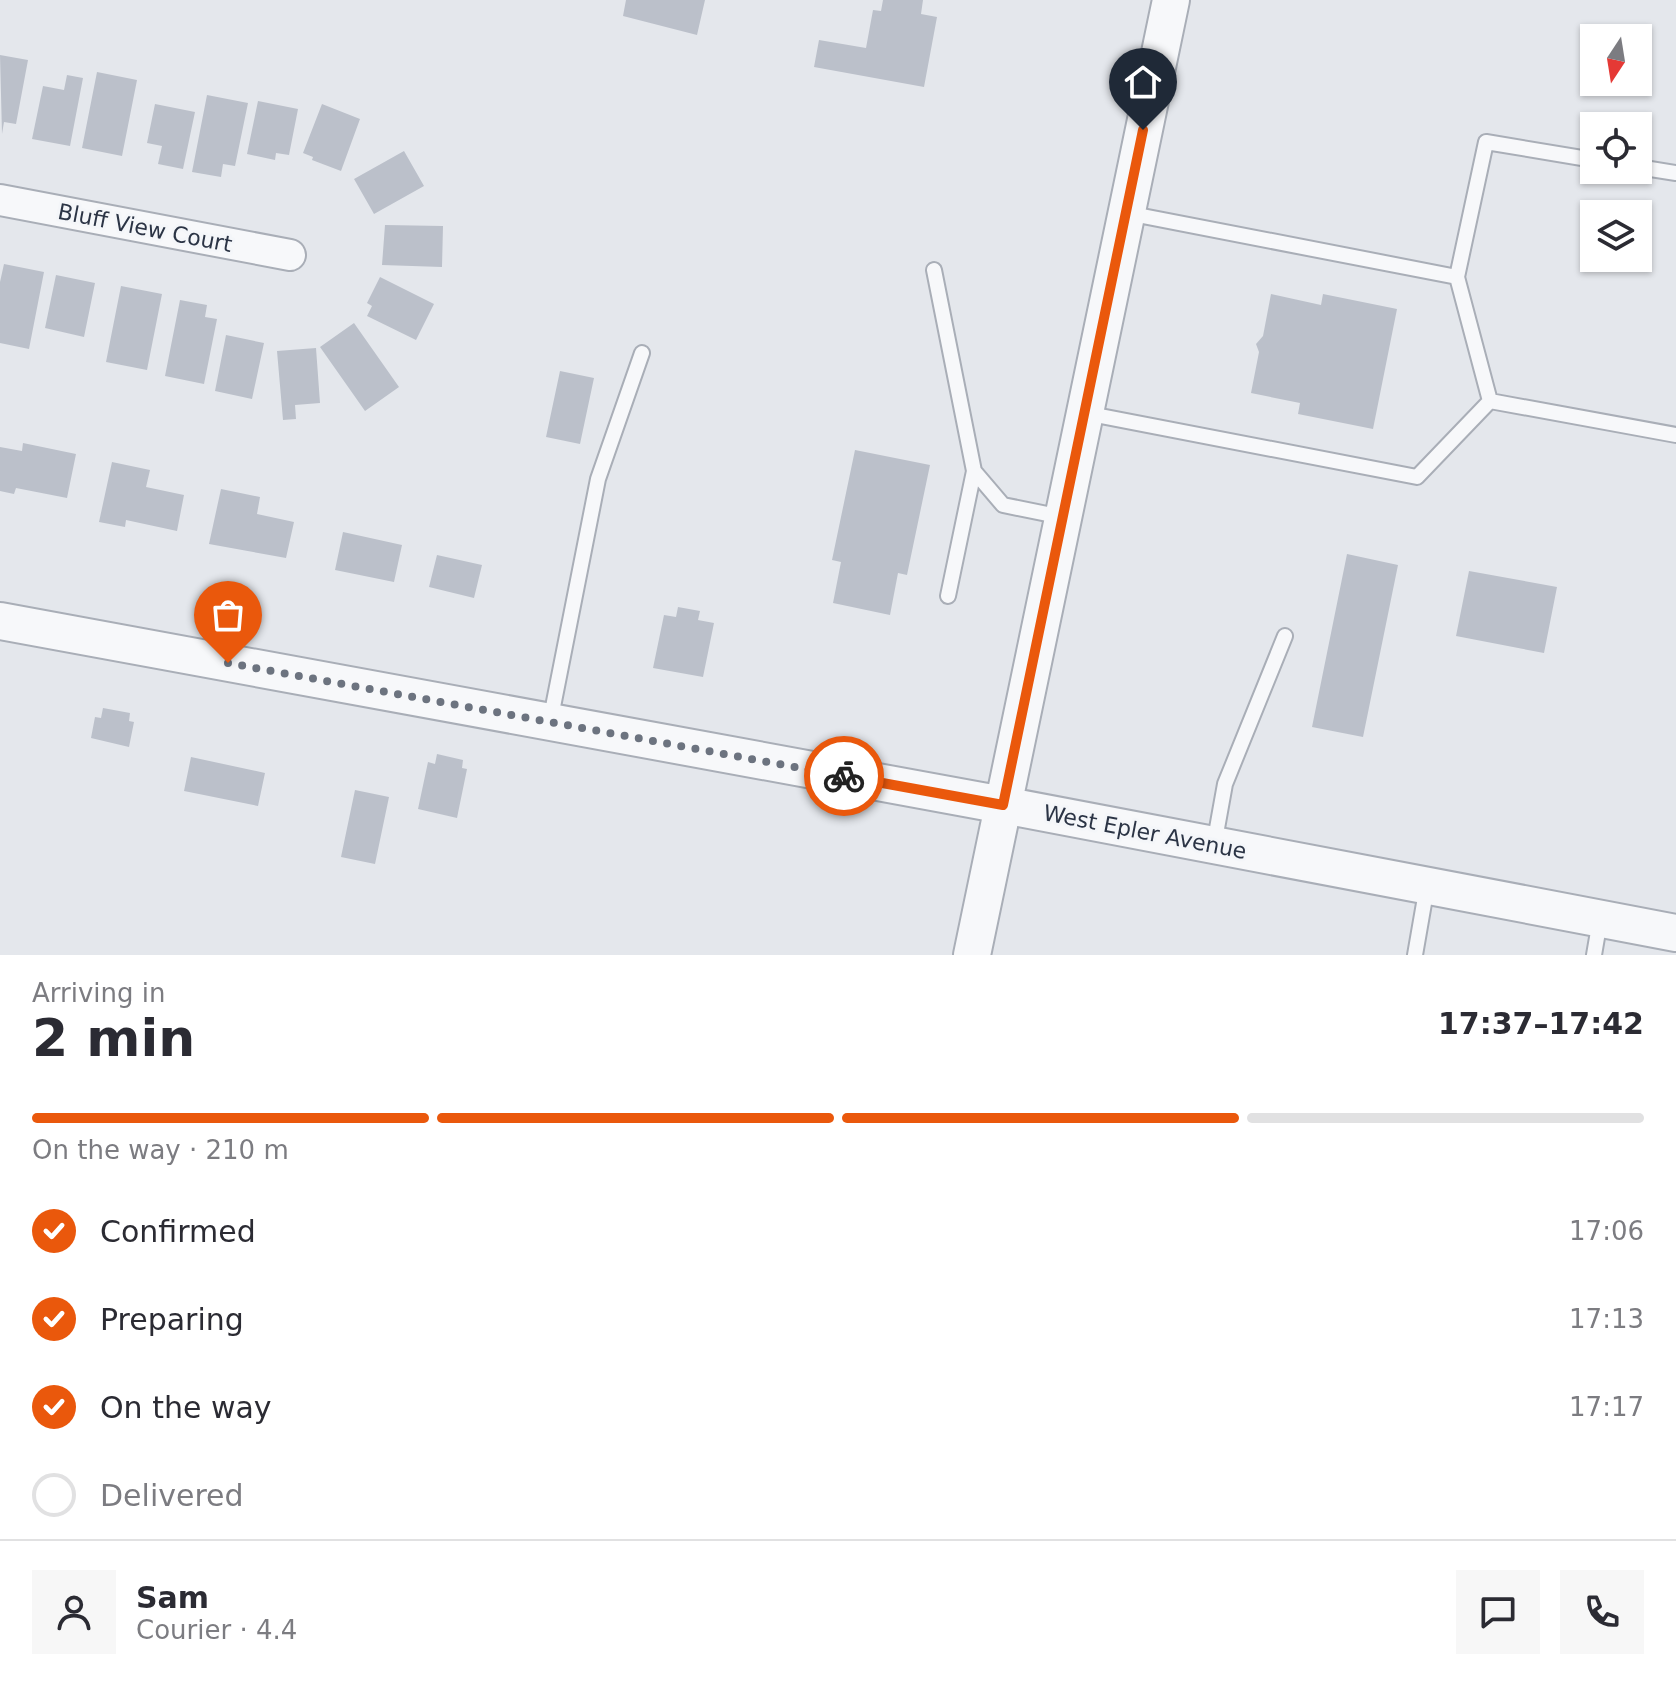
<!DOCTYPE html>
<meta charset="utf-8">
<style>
:root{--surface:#fff;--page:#f7f7f7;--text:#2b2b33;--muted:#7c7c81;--line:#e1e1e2;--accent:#ea580c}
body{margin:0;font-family:"DejaVu Sans",sans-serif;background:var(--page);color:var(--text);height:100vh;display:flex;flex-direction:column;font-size:30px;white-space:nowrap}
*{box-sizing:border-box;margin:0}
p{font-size:26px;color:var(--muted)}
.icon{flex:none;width:44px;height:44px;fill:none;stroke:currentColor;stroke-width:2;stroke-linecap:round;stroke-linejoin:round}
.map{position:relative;height:955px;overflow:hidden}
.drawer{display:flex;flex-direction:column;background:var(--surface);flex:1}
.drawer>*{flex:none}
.needle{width:52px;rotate:192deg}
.controls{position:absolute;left:1580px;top:24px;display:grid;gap:16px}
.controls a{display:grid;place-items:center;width:72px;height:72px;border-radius:0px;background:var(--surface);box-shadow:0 2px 6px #0004;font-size:40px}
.pin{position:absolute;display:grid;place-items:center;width:68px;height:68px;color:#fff;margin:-82px -34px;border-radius:50% 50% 50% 0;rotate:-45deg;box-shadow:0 0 8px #0007}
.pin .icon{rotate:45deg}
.courier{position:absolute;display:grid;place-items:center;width:80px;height:80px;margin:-40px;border:6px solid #ea580c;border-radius:50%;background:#fff;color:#222;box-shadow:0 2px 10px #0007}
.headline em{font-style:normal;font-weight:800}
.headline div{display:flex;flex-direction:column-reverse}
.headline{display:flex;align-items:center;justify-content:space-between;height:136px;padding:0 32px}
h1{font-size:52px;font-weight:800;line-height:60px}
.bar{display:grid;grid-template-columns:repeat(4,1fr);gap:12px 8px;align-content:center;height:96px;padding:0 32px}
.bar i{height:10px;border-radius:6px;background:var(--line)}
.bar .current{background:var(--accent)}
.bar p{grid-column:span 4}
.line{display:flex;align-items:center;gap:20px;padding:0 32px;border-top:2px solid var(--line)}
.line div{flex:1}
.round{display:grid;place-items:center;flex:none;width:84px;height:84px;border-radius:0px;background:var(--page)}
ol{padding:0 32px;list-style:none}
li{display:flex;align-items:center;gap:24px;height:88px}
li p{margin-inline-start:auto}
li .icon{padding:8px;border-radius:50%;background:var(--accent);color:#fff;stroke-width:4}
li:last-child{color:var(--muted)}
li i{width:44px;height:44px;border:4px solid var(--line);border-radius:50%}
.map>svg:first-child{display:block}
.building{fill:#bbc0ca}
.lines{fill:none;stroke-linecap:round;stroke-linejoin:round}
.service-casing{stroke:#a9aeb7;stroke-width:18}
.minor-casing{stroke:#a9aeb7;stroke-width:34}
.tertiary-casing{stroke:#a9aeb7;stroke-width:40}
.service{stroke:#f7f8fa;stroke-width:14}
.minor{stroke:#f7f8fa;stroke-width:30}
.tertiary{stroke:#f7f8fa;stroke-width:36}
.done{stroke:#6c737f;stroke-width:8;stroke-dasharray:0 14.4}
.route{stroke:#ea580c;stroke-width:10}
.labels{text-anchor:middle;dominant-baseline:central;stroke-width:6;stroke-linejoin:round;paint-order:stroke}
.street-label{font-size:22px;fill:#2b3445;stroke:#f4f6f9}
</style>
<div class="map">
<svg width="1676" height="955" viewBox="0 0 1676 955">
<rect width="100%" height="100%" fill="#e4e7ec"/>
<!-- building -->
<path class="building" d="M626,0h79l-8,35 -74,-19z
M883,0h40l-2,14 16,3 -13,70 -110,-20 5,-27 47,8 7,-38 8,1z
M0,55l28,5 -12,64 -12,-2 -2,12z
M97,72l40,8 -15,76 -40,-8z
M67,75l16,3 -13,68 -38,-7 11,-53 21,4z
M207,95l41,8 -13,63 -12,-2 -2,13 -29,-5z
M258,101l40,8 -9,46 -13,-2 -1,7 -28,-6z
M155,104l40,8 -12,57 -25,-5 4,-18 -15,-3z
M322,104l38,15 -19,52 -29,-11 1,-3 -10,-4z
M404,151l20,35 -50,28 -20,-35z
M385,225l58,1 -1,41 -60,-2z
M4,264l40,8 -15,77 -29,-6v-61z
M56,275l39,8 -11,54 -39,-9z
M380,277l54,27 -18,36 -49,-24 5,-10 -5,-3z
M121,286l41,8 -15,76 -41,-8z
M1271,294l50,11 2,-11 74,15 -24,120 -75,-15 2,-11 -49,-10 8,-41 -3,-8 7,-8z
M180,300l27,5 -2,12 12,2 -13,65 -39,-8z
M354,323l45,64 -34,24 -45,-64z
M226,335l38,8 -12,56 -37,-8z
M316,348l4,55 -25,2 1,14 -13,1 -6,-69z
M560,371l34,7 -14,66 -34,-7z
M23,443l53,11 -9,44 -51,-10 -2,6 -14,-3v-44l22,4z
M855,450l75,15 -23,110 -9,-2 -8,42 -57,-12 8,-41 -9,-2z
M112,462l38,8 -4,17 38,8 -7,36 -51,-11 -1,7 -26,-5z
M221,489l39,8 -3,17 37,8 -8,36 -77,-14z
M343,532l59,13 -8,37 -59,-12z
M1347,554l51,11 -35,172 -51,-10z
M437,555l45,10 -8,33 -45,-11z
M1469,571l88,16 -13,66 -88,-17z
M678,607l22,4 -2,9 16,3 -11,54 -50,-9 11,-53 12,2z
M103,708l27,5 -1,8 5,1 -5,25 -38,-9 4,-21 6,1z
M437,754l26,6 -1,8 5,1 -10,49 -39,-9 10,-47 7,2z
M191,757l74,16 -7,33 -74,-15z
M355,790l34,7 -14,67 -34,-7z"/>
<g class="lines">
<defs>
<path id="service" d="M1638,167l38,6
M1127,213l330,64 29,-135 108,18
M934,270l40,201 29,34 59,12
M1457,277l33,124
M1085,413l332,64 73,-76 186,34
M948,596l26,-125
M550,722l48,-243 44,-126
M1214,845l11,-61 60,-148
M1415,955l12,-69
M1594,955l6,-35"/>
<path id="minor" d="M0,200l290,55"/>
<path id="tertiary" d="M0,621l1003,184 673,128
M972,955l199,-955"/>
</defs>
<!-- service casing -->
<use href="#service" class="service-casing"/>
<!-- minor casing -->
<use href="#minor" class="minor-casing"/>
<!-- tertiary casing -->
<use href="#tertiary" class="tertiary-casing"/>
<!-- service -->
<use href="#service" class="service"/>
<!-- minor -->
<use href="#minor" class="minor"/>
<!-- tertiary -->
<use href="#tertiary" class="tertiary"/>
</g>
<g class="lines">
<!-- done -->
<path class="done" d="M228,663l616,113"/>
<!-- route -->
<path class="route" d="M844,776l159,29 140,-675"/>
</g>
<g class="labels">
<!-- street labels -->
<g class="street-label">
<text transform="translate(145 228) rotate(11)">Bluff View Court</text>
<text transform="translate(1145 832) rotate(11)">West Epler Avenue</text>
</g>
</g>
</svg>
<div class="controls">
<a><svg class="needle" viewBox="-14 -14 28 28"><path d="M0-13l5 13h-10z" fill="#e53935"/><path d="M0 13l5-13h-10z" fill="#7c7c81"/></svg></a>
<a><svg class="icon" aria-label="locate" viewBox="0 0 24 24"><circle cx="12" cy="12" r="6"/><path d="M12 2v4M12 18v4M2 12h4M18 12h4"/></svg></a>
<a><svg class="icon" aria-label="layers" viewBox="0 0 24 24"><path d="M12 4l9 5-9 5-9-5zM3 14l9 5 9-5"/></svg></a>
</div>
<div class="pin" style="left:228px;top:663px;background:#ea580c"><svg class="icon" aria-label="bag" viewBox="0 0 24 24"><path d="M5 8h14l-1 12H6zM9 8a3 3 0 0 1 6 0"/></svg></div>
<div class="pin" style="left:1143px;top:130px;background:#1f2937"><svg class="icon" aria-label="home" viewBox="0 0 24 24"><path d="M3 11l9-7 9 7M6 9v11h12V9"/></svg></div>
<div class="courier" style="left:844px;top:776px"><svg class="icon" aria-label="bike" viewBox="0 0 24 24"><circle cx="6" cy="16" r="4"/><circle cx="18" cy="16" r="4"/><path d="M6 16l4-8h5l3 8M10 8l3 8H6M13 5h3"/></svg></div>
</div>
<section class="drawer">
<div class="headline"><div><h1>2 min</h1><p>Arriving in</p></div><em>17:37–17:42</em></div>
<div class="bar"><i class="current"></i><i class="current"></i><i class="current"></i><i></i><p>On the way · 210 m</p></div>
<ol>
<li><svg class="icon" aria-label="check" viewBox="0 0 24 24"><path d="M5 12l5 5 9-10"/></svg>Confirmed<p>17:06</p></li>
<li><svg class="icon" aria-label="check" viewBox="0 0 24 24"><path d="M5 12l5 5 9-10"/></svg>Preparing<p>17:13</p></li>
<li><svg class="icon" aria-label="check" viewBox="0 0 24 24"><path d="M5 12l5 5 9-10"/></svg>On the way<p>17:17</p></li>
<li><i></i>Delivered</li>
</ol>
<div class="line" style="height:144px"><a class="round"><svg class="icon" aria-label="person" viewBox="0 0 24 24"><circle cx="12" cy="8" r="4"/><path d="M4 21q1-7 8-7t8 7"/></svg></a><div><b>Sam</b><p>Courier · 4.4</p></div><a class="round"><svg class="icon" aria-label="chat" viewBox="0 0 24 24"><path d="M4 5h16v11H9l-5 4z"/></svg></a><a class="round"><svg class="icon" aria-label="phone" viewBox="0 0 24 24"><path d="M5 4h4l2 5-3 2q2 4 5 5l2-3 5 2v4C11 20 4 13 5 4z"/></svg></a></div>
</section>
